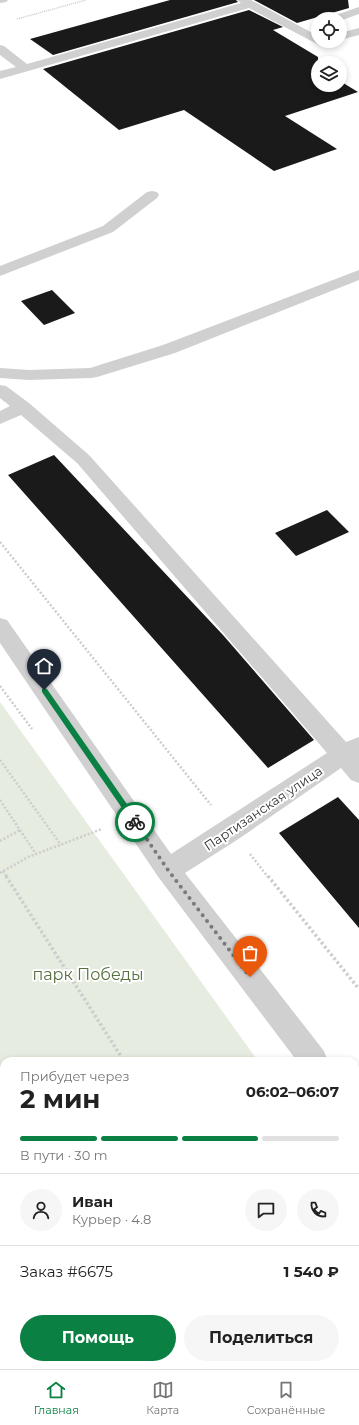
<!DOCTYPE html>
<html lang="ru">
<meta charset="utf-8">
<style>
:root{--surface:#fff;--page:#f6f6f6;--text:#222;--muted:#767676;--line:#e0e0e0;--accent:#0b8043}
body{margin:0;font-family:Montserrat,sans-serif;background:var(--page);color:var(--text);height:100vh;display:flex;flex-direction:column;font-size:15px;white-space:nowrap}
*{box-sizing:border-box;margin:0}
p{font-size:13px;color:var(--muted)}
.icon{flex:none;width:22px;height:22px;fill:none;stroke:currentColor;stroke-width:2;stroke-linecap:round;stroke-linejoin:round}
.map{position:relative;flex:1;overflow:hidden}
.panel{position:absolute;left:0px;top:1057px;width:359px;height:312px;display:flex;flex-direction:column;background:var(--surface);border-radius:12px 12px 0 0;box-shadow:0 2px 6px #0003}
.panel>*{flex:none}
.buttons{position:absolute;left:311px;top:12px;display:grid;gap:8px}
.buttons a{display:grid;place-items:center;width:36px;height:36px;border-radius:50%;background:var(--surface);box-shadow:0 2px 6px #0003;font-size:20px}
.pin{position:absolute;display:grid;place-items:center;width:34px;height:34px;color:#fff;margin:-41px -17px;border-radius:50% 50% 50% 0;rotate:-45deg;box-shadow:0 0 4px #0007}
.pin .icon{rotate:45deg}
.courier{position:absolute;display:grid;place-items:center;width:40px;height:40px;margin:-20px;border:3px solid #0b8043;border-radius:50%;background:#fff;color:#222;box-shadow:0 1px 5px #0007}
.overview em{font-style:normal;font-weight:700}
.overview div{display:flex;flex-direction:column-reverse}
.overview{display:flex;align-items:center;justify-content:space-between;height:68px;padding:0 20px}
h1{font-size:26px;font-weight:700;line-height:30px}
.bar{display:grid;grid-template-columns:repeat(4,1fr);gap:6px 4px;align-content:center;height:48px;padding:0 20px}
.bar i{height:5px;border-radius:3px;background:var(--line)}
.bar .on{background:var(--accent)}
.bar p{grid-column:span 4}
.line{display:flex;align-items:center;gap:10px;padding:0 20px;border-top:1px solid var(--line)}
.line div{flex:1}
.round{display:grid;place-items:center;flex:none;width:42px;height:42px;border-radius:21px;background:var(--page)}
.button{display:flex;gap:8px;margin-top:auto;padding:8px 20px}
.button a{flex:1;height:46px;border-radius:24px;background:var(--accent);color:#fff;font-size:16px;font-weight:700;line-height:46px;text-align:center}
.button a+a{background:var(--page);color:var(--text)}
.menu{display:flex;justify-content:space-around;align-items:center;height:56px;border-top:1px solid var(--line);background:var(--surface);font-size:11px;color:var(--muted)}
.menu a{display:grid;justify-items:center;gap:2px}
.menu .on{color:var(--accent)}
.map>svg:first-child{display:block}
.green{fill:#e6ecdf}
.building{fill:#1a1a1a}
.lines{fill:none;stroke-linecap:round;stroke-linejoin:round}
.path-far2{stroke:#cdcdcd;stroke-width:1.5;stroke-dasharray:1 1;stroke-linecap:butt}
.path-far1{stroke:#cdcdcd;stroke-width:2.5;stroke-dasharray:2 2;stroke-linecap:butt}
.path{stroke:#cdcdcd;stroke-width:3.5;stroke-dasharray:2.5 2.5;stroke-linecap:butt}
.minor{fill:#d0d0d0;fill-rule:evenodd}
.route{fill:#0b8043}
.done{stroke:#7a7a7a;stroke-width:4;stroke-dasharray:0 7.2}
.labels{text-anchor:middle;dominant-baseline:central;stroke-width:4;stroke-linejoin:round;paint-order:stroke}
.street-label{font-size:13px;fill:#333;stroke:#fff}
.near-park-label{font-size:16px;fill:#56703f;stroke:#fff}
</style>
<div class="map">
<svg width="359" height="1369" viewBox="0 0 359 1369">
<rect width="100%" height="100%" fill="#fff"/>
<!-- green -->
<path class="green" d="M0,702l258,359h-254v304h351v-169l4,5v168h-359z"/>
<!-- building -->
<path class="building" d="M170,0h66l2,2 -185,53 -23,-16z
M254,0h94l1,8 -52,15z
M249,10l34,17 -10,3 45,27v28h22v-4l18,11 -73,24 52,33 -63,22 -90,-61 -65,20 -76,-61z
M52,290l23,23 -31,12 -23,-24z
M54,455l169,180 91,105 -46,28 -260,-293z
M327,510l22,22 -53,24 -21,-23z
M338,797l21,23v108l-80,-95z"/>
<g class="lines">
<!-- path-far2 -->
<path class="path-far2" d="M17,19l69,-19"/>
<!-- path-far1 -->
<path class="path-far1" d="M0,542l211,263
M0,686l32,43
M0,760l61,85
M0,800l36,54
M0,841l20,-11
M250,854l18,23
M3,871l4,6
M0,873l28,-16 74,-28"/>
<!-- path -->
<path class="path" d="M6,876l118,185
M268,876l91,113
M355,1173l4,5
M0,1179l4,2
M320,1365l6,4"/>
<!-- minor -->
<path class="minor" d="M0,0h8l-2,2 -6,1z
M237,0h14l67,36v5h13l-2,2 -8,3 -4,-2 -68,-36 -249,71v-8l16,-4 -16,-12v-10l4,1 23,18 214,-61z
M359,7v7l-19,7v-2h-12l2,-2z
M359,28v7l-19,5v-7z
M152,191l5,1 2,3 -2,3 -44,34 -113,44v-10l103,-40 44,-34z
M359,270v10l-184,73 -78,24 -6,1 -62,2 -29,-2v-10l29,2 61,-2 73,-23z
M0,385l6,1 23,17 60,52 257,287 13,-5v46l-8,-3 -10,-12 -101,70 -55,35 139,178 4,10h-31l-138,-183 -159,-235v-25l7,2 164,234 156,-101 -250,-290 -56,-48 -21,9v-13l10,-5 -10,-8z
M355,1101l4,1v32l-4,-1z"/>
</g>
<!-- route -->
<path class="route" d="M44,688l3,1 91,131v4h-5l-91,-132v-3z"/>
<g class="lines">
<!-- done -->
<path class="done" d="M135,822l33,48 82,107"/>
</g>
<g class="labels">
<!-- street labels -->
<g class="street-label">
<text transform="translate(263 808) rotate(-34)">Партизанская улица</text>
</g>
<!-- near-park labels -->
<g class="near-park-label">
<text x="88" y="974">парк Победы</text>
</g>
</g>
</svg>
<div class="buttons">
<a><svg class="icon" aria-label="locate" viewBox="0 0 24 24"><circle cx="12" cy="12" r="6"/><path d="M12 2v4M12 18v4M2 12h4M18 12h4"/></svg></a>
<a><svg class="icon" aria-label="layers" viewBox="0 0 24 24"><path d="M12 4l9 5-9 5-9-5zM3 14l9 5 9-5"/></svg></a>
</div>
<div class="pin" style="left:250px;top:977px;background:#ea580c"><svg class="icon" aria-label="bag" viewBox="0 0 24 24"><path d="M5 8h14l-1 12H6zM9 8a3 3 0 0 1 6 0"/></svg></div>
<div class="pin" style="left:44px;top:690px;background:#1f2937"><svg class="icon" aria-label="home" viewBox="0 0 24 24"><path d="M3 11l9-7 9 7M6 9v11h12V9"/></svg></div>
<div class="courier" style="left:135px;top:822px"><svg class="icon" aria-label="bike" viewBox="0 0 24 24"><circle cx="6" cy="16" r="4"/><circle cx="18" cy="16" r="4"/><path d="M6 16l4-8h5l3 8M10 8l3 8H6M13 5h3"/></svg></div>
<section class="panel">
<div class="overview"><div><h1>2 мин</h1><p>Прибудет через</p></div><em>06:02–06:07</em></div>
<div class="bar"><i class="on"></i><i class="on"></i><i class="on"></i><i></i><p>В пути · 30 m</p></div>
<div class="line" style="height:72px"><a class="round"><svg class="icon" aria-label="person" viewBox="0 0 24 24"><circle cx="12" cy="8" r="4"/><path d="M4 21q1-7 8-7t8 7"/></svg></a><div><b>Иван</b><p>Курьер · 4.8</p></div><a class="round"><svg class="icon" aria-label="chat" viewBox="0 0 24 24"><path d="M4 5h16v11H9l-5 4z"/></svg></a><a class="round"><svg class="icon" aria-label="phone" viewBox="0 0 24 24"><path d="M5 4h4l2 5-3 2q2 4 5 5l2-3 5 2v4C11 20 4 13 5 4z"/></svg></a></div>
<div class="line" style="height:52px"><div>Заказ #6675</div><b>1 540 ₽</b></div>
<div class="button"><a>Помощь</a><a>Поделиться</a></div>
</section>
</div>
<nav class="menu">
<a class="on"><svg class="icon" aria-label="home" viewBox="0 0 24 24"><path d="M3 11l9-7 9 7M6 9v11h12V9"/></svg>Главная</a>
<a><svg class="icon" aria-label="map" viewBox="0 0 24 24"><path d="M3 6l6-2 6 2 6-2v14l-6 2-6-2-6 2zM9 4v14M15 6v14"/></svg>Карта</a>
<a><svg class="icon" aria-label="saved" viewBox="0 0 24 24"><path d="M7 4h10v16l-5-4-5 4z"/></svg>Сохранённые</a>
</nav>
